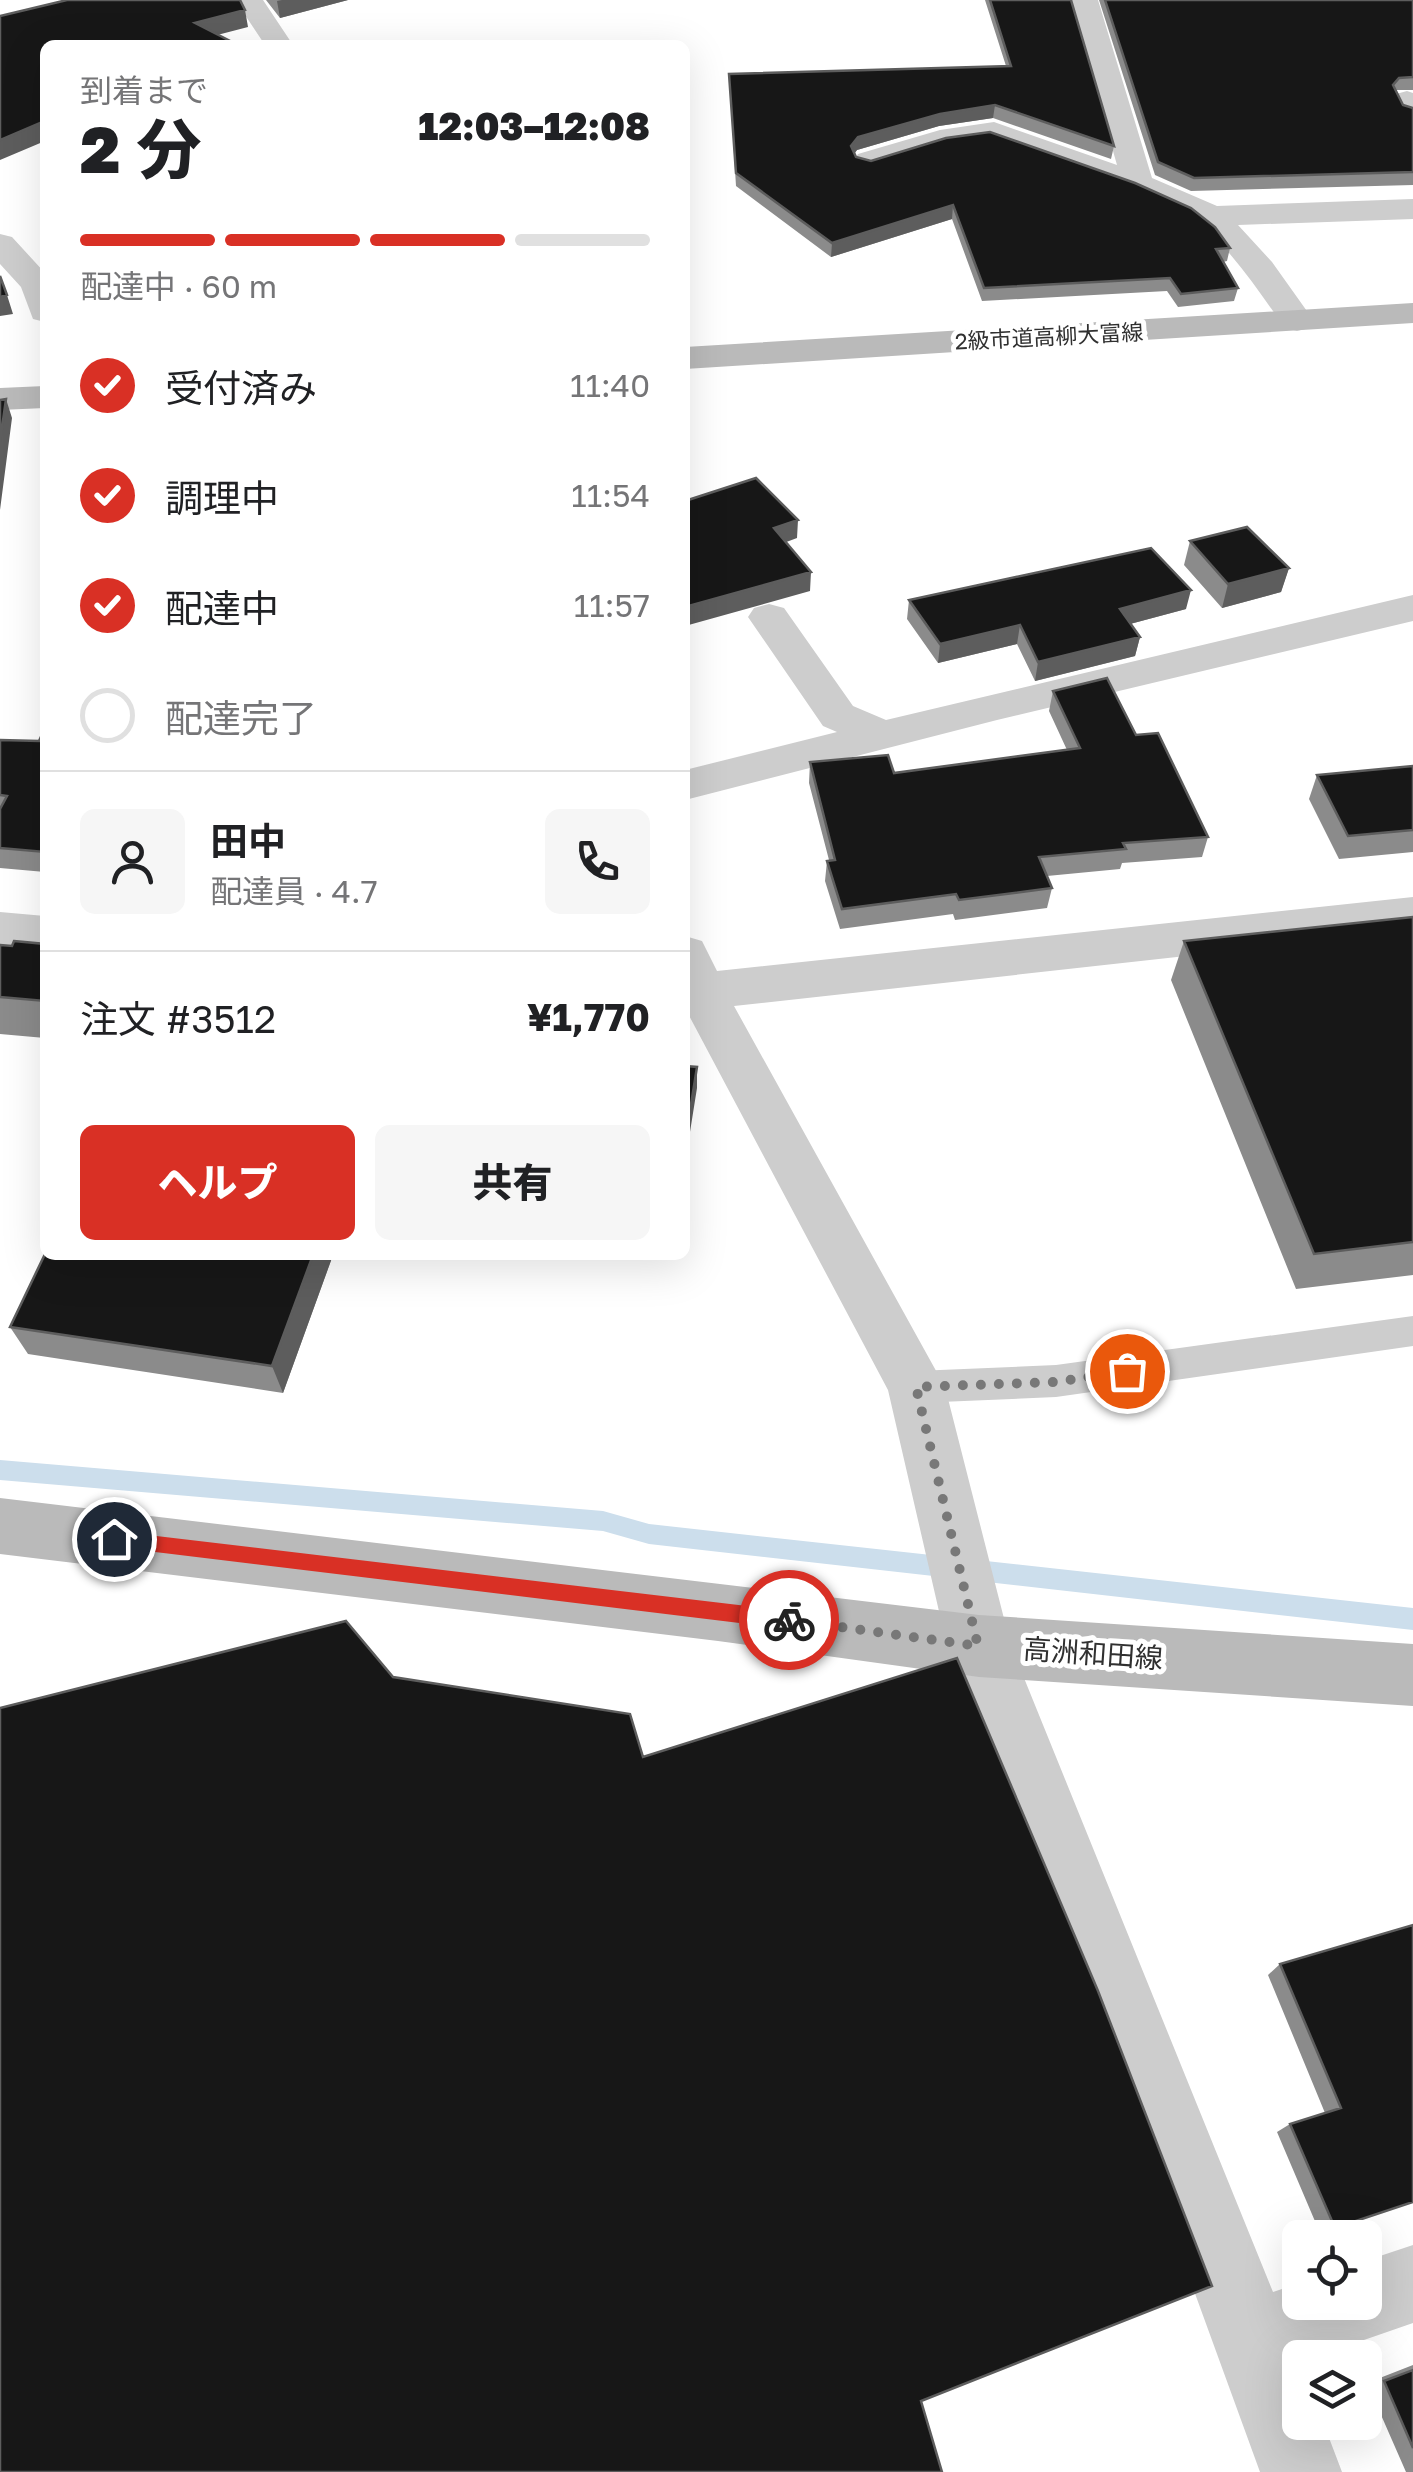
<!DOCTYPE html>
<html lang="ja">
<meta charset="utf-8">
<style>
:root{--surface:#fff;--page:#f6f6f6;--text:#202124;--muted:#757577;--line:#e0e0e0;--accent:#d93025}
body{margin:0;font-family:"Golos Text","Noto Sans JP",sans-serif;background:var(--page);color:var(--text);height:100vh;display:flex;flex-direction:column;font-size:38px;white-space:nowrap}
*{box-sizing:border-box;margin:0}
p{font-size:32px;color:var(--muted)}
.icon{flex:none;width:55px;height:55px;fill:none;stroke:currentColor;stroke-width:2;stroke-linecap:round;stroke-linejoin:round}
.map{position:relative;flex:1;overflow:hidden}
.sheet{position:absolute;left:40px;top:40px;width:650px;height:1220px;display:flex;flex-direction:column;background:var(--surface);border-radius:15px;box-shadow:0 10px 40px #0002}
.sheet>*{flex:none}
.tools{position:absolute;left:1282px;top:2220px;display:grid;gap:20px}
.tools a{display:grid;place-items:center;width:100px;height:100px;border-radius:15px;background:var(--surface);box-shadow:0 10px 40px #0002;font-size:50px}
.pin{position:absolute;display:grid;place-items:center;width:85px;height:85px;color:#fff;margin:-42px;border:5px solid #fff;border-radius:50%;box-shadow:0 2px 10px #0007}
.courier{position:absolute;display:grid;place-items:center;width:100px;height:100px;margin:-50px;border:8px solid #d93025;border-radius:50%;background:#fff;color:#222;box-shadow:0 2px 12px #0007}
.summary em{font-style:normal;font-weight:800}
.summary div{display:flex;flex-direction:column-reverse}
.summary{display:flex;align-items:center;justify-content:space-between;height:170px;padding:0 40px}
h1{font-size:65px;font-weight:800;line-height:75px}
.bar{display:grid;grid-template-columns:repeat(4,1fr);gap:15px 10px;align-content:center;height:120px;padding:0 40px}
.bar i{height:12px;border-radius:8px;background:var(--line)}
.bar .selected{background:var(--accent)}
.bar p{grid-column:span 4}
.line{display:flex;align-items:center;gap:25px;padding:0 40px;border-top:2px solid var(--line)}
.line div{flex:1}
.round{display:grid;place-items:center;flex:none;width:105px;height:105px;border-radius:15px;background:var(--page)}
ol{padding:0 40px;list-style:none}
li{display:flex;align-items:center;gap:30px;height:110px}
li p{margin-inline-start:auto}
li .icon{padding:10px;border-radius:50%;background:var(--accent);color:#fff;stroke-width:4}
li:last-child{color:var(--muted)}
li i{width:55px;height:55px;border:5px solid var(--line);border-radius:50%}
.primary-button{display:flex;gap:20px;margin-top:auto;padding:20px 40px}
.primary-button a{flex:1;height:115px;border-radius:15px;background:var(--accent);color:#fff;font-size:40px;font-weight:800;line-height:115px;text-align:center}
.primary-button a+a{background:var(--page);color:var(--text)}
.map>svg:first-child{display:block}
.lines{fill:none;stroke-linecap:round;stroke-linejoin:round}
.stream{fill:#ccdeec;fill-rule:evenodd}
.lane{fill:#cdcdcd;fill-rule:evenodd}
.street{fill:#cdcdcd;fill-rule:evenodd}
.secondary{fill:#bababa;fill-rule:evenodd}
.wall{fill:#8b8b8b}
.shaded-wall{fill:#5d5d5d}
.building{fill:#171717;stroke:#5d5d5d;stroke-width:2.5}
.route{fill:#d93025}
.done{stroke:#787878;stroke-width:10;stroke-dasharray:0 18}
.labels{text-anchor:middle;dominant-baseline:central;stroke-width:10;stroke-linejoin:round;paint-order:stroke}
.far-street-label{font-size:22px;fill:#303030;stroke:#fff}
.street-label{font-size:28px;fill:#303030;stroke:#fff}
</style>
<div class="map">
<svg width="1413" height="2472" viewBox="0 0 1413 2472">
<rect width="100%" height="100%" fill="#fff"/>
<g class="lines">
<!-- stream -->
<path class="stream" d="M0,1460l603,51 46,13 764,84v22l-764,-86 -46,-13 -603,-51z"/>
<!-- lane -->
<path class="lane" d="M1413,1316v30l-357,51 -140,6 -13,-5 -6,-11 6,-11 13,-5 140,-6z"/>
<!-- street -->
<path class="street" d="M235,0h28l30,45h-28z
M1070,0h28l54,178 65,28 196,-7v20l-175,6 34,37 42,59 -5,7 -12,3 -12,-3c-25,-35 -50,-73 -82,-102 -15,-14 -194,-85 -214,-85 -41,0 -81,20 -120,29l-11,-2 -5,-7 5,-7 82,-24 54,-8 123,43z
M1407,91l6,2v26l-11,-3 -10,-16 4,-6z
M0,234l12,3 33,36v49l-12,-3 -12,-32 -21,-23z
M1413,595v26l-416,99 -312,80v-30l152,-38 -14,-6 -75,-109 6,-9 15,-4 15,4 69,98 33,14z
M1413,897v34l-679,75 211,381 66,259 262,646 27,-9v19h65v-41l48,-16v78l-101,35h-12v64h23l19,50h-82l-118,-324 -195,-502 -59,-256 -203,-382v-72l17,5 15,30z
M0,912l45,4v34l-45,-4z"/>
<!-- secondary -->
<path class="secondary" d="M1413,303v20l-728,46v-22z
M45,386v22l-45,2v-22z
M0,1498l979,117 434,29v62l-434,-29 -261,-36 -718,-87z"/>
</g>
<!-- wall -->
<path class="wall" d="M266,0h82l-68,18z
M985,0h86l43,146 -3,13 -118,-41 -54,8 -82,24 -3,4 2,3 374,91 -3,13 -4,1 15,26 -4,13 -56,6 -11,-16 -185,10 -30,-82 -121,38 -95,-71 -7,-112 277,-8z
M1099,0h314v90h-18l8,15 10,3v77l-222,6 -36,-16z
M1190,541l99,27 -8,24 -59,16 -38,-43z
M909,600l277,9 -56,15 10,13 -5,19 -100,25 -18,-37 -79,19 -31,-44z
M1053,691l83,44 72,102 -6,20 -80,6 -2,6 -73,7 5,12 -5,20 -92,12 -2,-6 -113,15 -15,-48 2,-20 2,-1 -20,-77 1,-21 84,11 173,-23 -18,-39z
M45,728v144l-45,-4v-128l39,1z
M1413,766v86l-74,7 -30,-60 8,-24z
M1413,917v358l-117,14 -125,-309 13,-39z
M45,944v94l-45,-4v-89l12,1z
M333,1255l-50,138 -255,-39 -18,-27z
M1280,1964l133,238 -93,31 -43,-101 13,-8 35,-11 -57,-138z
M1413,2365v107h-7l-39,-89z"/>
<!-- shaded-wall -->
<path class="shaded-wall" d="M282,0h66l-68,18 -3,-17z
M245,10l3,17 -50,13 -3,-17z
M995,105l-2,13 -54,8 -82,24 -7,9 1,-13 7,-9 82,-23z
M45,121v20l-45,19v-20z
M953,205l-1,14 -121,38 1,-14z
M7,295l6,19 -13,2v-19z
M6,399l6,19 -12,92v-68z
M798,520l-1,18 -24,9 1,-19z
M1289,568l-8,24 -59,16 6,-24z
M811,572l-1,19 -125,35v-19z
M1191,590l-5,19 -71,19 5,-19z
M1020,625l-3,19 -79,19 2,-19z
M1140,637l-5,19 -100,25 3,-19z
M697,1067v21l-11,69v-21z
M313,1255h20l-50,138 -11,-27z"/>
<!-- building -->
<path class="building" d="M67,0h173l5,10 -50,13 41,21 -3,1h-188v76l-45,19v-124z
M990,0h81l43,146 -119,-41 -55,9 -82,23 -7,9 5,11 15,4 75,-23 44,-6 145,51 56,25 24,19 15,21 -14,1 22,39 -57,6 -11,-16 -186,10 -31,-83 -121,38 -96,-70 -7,-99 282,-8z
M1105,0h308v77l-14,1 -6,7 10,20 10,3v64l-219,6 -36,-16z
M0,276l7,19 -7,2z
M6,399l-6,43v-42z
M756,478l42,42 -24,8 37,44 -126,35v-106z
M1247,527l42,41 -61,16 -38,-43z
M1151,548l40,42 -71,19 20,28 -102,25 -18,-37 -80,19 -31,-44z
M1107,678l29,57 22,-2 50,104 -85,6 3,6 -87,8 13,31 -93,12 -3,-6 -114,15 -15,-48 8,-1 -25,-98 78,-7 6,18 186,-25 -27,-57z
M45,728v124l-45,-4v-39l7,-13 -7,-1v-55l39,1z
M1413,766v64l-65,6 -31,-61z
M1413,917v325l-99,12 -130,-313z
M14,941l31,3v57l-45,-4v-52l12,1z
M685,1066l12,1 -11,69h-1z
M45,1254v1h268l-41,111 -262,-39z
M346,1621l47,56 237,37 13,43 314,-99 141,333 114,295 -291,115 21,71h-942v-764z
M1413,1925v277l-78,26 -45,-104 51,-16 -61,-144z
M1413,2370v78l-29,-67z"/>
<!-- route -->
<path class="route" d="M114,1531l675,80 10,9 -10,9 -675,-82 -10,-8z"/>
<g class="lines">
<!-- done -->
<path class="done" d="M789,1620l189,26 -62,-259 140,-5 71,-11"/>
</g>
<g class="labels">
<!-- far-street labels -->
<g class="far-street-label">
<text transform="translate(1049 336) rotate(-3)">2級市道高柳大富線</text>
</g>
<!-- street labels -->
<g class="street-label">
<text transform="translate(1093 1653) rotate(4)">高洲和田線</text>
</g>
</g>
</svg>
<div class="tools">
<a><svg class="icon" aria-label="locate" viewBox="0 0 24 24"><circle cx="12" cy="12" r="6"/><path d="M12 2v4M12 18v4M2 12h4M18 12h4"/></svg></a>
<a><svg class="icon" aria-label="layers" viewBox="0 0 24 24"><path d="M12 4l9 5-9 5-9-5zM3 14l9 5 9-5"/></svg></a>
</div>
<div class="pin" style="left:1127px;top:1371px;background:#ea580c"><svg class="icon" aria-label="bag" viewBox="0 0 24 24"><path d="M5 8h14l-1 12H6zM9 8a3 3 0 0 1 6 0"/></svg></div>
<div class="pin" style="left:114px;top:1539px;background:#1f2937"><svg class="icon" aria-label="home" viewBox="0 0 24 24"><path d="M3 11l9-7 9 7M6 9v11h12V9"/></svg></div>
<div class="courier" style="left:789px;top:1620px"><svg class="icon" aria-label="bike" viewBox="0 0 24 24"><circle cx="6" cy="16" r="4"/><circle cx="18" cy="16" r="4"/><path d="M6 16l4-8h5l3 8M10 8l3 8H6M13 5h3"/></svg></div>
<section class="sheet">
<div class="summary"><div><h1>2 分</h1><p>到着まで</p></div><em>12:03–12:08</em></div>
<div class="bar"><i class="selected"></i><i class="selected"></i><i class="selected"></i><i></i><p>配達中 · 60 m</p></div>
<ol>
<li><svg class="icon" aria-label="check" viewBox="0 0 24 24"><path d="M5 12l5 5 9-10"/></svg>受付済み<p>11:40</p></li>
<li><svg class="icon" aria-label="check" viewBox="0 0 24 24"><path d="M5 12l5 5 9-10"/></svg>調理中<p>11:54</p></li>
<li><svg class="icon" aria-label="check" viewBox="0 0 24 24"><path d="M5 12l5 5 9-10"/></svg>配達中<p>11:57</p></li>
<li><i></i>配達完了</li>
</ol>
<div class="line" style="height:180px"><a class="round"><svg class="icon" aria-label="person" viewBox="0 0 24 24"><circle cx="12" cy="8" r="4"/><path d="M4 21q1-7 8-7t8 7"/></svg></a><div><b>田中</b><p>配達員 · 4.7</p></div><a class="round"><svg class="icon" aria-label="phone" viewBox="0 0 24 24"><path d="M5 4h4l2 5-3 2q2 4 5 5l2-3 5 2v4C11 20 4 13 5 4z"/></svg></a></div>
<div class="line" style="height:130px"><div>注文 #3512</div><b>¥1,770</b></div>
<div class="primary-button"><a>ヘルプ</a><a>共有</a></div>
</section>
</div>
